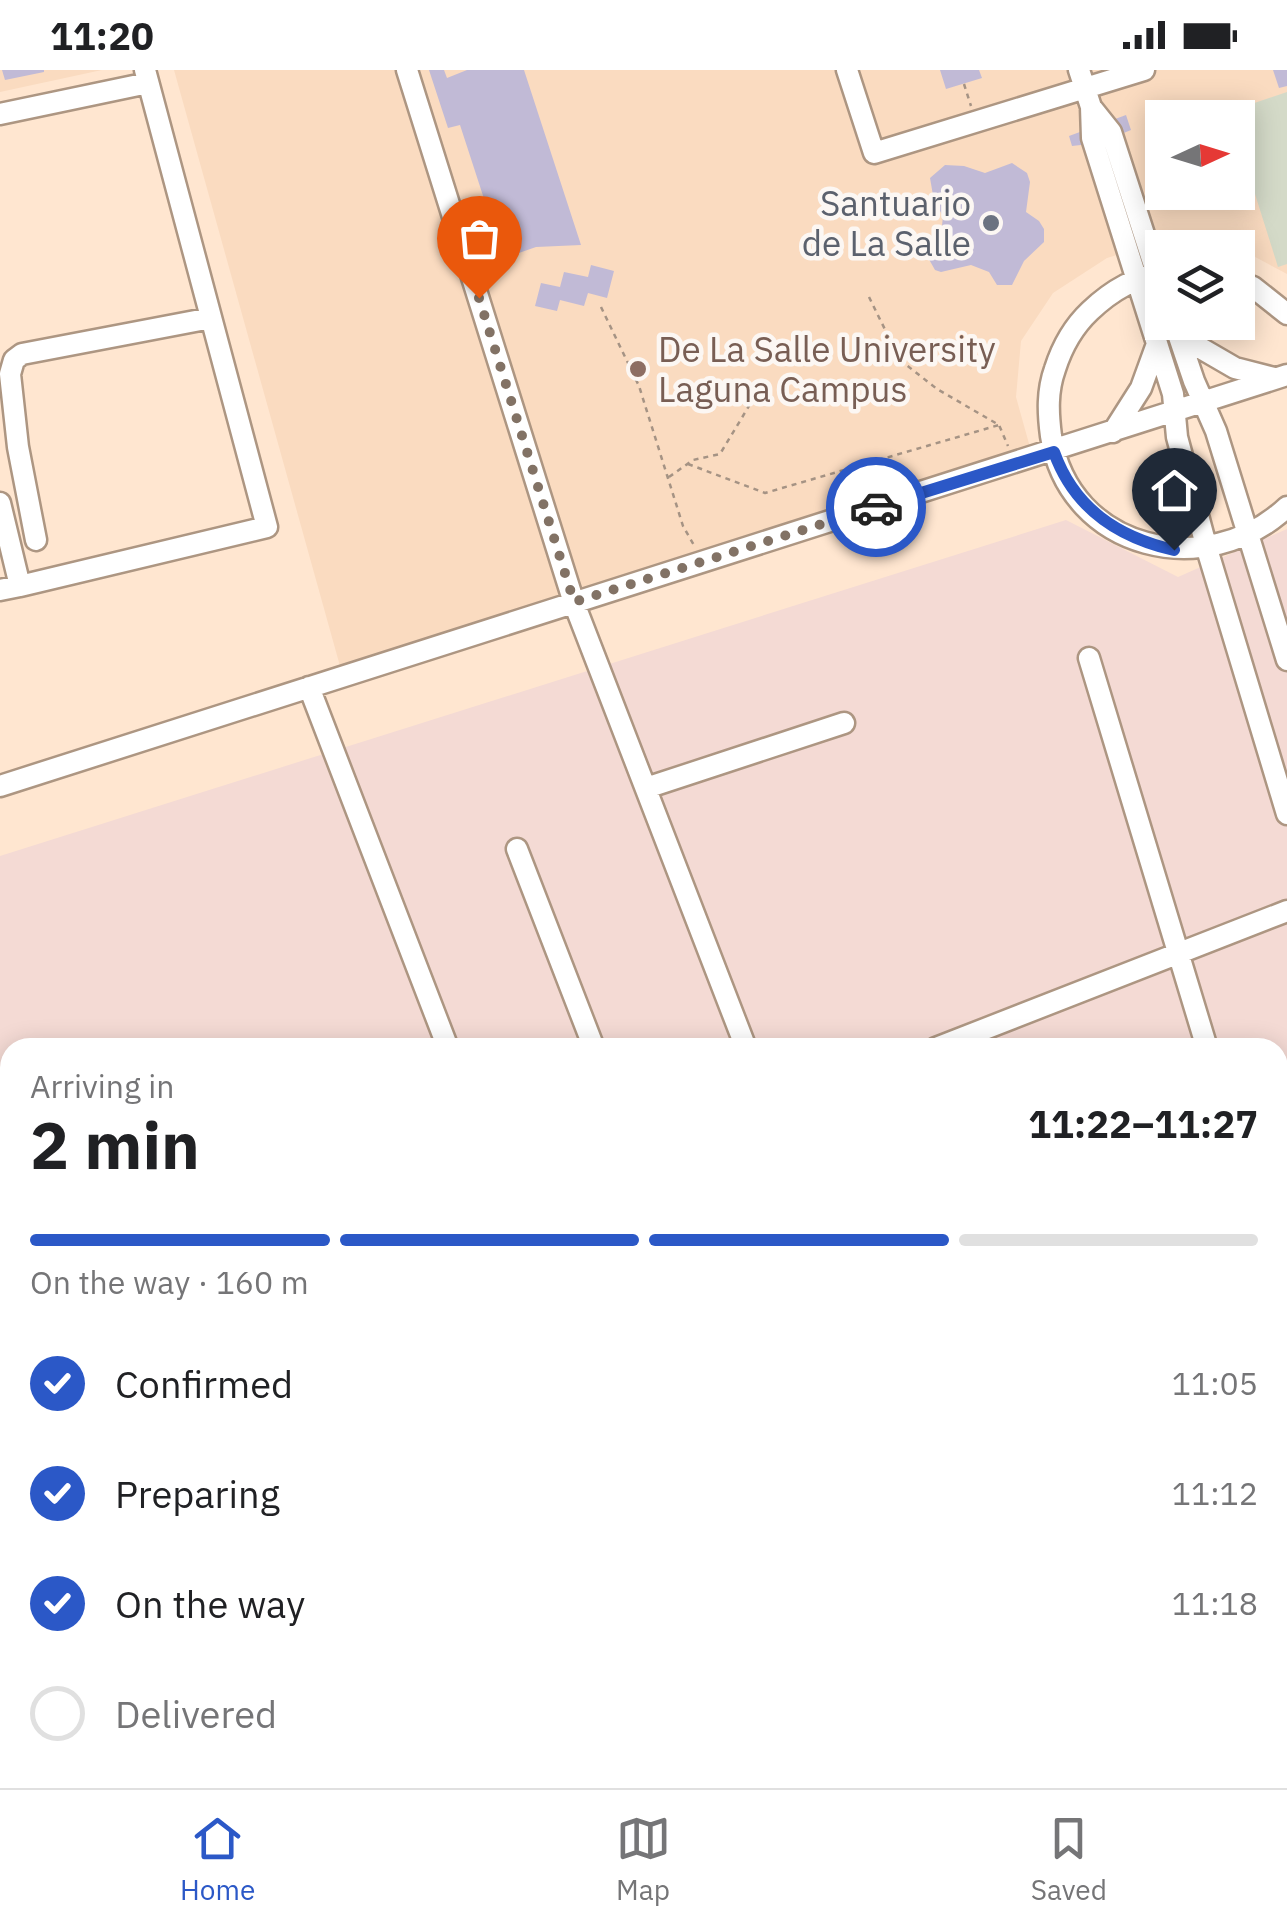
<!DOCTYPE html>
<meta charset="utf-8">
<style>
:root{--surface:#fff;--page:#f2f2f2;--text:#202124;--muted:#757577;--line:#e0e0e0;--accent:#2b58c7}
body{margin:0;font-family:"IBM Plex Sans",sans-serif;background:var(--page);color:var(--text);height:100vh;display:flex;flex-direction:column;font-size:38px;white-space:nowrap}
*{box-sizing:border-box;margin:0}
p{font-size:32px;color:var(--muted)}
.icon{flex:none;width:55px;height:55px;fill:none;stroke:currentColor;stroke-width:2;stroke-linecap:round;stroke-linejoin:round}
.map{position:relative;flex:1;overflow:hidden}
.panel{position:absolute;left:0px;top:968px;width:1288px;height:752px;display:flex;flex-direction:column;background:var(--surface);border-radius:30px 30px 0 0;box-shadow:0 5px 25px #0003}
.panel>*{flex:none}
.needle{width:65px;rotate:86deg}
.tools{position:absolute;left:1145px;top:30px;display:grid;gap:20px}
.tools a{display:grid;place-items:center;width:110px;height:110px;border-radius:0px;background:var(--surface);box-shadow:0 5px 25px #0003;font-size:50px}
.pin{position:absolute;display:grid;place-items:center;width:85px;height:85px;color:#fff;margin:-102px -42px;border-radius:50% 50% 50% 0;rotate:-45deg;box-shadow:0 0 10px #0007}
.pin .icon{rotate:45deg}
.courier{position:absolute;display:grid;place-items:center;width:100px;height:100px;margin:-50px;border:8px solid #2b58c7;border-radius:50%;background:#fff;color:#222;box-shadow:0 2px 12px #0007}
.summary em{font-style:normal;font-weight:700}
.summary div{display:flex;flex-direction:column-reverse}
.summary{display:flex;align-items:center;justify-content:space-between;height:170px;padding:0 30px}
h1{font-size:65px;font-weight:700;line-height:75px}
.bar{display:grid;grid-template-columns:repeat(4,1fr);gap:15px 10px;align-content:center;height:120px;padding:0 30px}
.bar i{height:12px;border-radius:8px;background:var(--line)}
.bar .selected{background:var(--accent)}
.bar p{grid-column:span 4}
ol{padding:0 30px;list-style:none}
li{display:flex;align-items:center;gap:30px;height:110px}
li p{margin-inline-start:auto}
li .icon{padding:10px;border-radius:50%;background:var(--accent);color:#fff;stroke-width:4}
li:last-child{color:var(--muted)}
li i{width:55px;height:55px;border:5px solid var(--line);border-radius:50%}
.status{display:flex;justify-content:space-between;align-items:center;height:70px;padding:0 50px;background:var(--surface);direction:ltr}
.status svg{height:28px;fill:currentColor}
.tabs{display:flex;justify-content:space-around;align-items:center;height:140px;border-top:2px solid var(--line);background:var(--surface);font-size:28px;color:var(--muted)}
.tabs a{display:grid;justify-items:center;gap:5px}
.tabs .selected{color:var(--accent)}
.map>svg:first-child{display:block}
.commercial{fill:#f4dad4}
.built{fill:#fadbc0;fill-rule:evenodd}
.green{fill:#d4dac8}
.building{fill:#c1bad6}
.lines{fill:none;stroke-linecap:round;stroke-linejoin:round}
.minor-casing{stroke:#ad9682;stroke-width:25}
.path{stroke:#a59384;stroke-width:2.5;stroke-dasharray:5 5;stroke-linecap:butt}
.minor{stroke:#fff;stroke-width:20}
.done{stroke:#827265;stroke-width:10;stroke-dasharray:0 18}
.route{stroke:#2b58c7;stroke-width:12}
.worship-dot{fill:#6b7280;stroke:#fcf7f3;stroke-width:4}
.education-dot{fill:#8d6e63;stroke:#fcf7f3;stroke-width:4}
.labels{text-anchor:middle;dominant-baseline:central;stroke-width:9;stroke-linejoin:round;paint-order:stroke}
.worship-label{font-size:35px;fill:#5b616d;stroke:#fcf7f3;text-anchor:end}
.education-label{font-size:35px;fill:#785e54;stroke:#fcf7f3;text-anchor:start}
</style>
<div class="status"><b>11:20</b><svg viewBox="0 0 49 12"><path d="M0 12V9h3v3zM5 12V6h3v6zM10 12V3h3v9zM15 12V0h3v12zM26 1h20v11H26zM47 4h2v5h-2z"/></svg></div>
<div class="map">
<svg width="1287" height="1718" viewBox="0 0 1287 1718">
<rect width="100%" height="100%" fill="#ffe6d0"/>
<!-- commercial -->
<path class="commercial" d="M1066,450l112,57 109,-48v1259h-380l-1,-8h372v-732h-1268v473l-10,-5v-660z"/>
<!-- built -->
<path class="built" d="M0,0h102l-102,22z
M174,0h1113v204l-56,-30 -68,-3 -56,17 -54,35 -32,48 -5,56 17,61 -688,226zM1162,48h76v74h-76z
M0,1452l10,5v253h613l5,8h-628z"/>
<!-- green -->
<path class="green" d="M1287,22v172l-9,3 -40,-127v-22l-8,-1 -2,-5z"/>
<!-- building -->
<path class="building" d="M2,0h42v2l-39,8z
M429,0h15l3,8 20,-8h57l57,175 -45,2 -20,7 -3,-7 -12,4 -41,-126 -12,3z
M940,0h39l3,8 -36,11z
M1273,0h14v16l-8,2z
M1126,45l5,15 -32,13 -27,3 -3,-10z
M1012,93l15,10 3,9 -4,30 13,9 5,8v13l-20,19 -12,24h-15l-8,-13 -18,-7 -30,7 -6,-2 -9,-16 1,-9 15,-19 1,-10 -9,-15 -4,-23 15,-13 19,1 21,7z
M591,195l23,6 -7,27 -19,-5 -4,13 -24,-6 -3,11 -22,-5 6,-23 19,4 4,-15 24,5z
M18,1710h36l3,8h-57z
M207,1710h99l3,8h-99z
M320,1710h120l3,8h-120z"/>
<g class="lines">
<defs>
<path id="minor" d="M407,0l167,533 172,445
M847,0l27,83 270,-83
M1079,0l12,37 1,31 81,256 4,43 30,112 80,265
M1091,37l20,25 51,158
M0,44l148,-31
M1162,203c-28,4 -52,19 -72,38 -17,16 -28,36 -35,58 -8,22 -7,44 -4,67 18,115 156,146 236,71
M1238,211l15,6 34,27
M1174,252l20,59 22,50 71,229
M1178,265l57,33 39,10
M1113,362l28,-44 16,-44
M0,433l20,83 -20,4
M36,470l-18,-93 -8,-73 4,-14 8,-6 189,-36
M20,516l247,-59 -122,-457
M1089,588l118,390
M309,617l139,361
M0,716l1287,-411
M646,718l198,-65
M517,779l77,199
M936,978l351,-137
M1278,1198l9,30
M0,1199l10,9
M0,1234l10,9
M0,1492l10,5
M1278,1501l9,-3
M1278,1543l9,-4
M0,1545l10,5
M0,1669l10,-2
M0,1708l10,-3
M70,1710l3,8
M129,1710l2,8
M148,1710l3,8
M200,1710l2,8
M446,1710l3,8
M779,1710l2,8
M1027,1714l2,4
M711,1718l22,-8
M879,1718l2,-8"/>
</defs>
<!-- minor casing -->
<use href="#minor" class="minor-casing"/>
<!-- path -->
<path class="path" d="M964,14l7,22
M869,227l31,63 37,29 62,36 9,21
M601,237l38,79 44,140 12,21
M688,394l77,29 234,-68
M669,407l24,-17 27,-6 32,-53"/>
<!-- minor -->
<use href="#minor" class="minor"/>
</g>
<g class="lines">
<!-- done -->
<path class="done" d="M479,228l95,304 302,-95"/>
<!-- route -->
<path class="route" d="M876,437l178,-55c20,56 63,85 120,98"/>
</g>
<!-- markers -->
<circle class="worship-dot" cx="991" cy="153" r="10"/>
<circle class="education-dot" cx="638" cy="299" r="10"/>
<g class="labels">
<!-- worship labels -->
<g class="worship-label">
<text x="971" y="133">Santuario<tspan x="971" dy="40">de La Salle</tspan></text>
</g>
<!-- education labels -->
<g class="education-label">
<text x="658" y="279">De La Salle University<tspan x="658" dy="40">Laguna Campus</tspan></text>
</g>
</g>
</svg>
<div class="tools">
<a><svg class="needle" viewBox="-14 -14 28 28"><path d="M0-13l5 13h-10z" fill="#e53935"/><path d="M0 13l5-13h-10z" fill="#757577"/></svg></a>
<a><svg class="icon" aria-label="layers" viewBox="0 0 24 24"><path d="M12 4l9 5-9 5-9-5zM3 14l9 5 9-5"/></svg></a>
</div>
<div class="pin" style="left:479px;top:228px;background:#ea580c"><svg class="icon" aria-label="bag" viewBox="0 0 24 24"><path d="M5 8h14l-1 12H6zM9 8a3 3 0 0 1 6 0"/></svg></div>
<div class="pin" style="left:1174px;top:480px;background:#1f2937"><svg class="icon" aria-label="home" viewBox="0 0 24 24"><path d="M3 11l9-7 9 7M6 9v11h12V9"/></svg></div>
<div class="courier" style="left:876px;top:437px"><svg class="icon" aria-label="car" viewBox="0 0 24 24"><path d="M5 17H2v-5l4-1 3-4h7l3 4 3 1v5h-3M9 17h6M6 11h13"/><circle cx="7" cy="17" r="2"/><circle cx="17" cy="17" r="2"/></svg></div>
<section class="panel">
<div class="summary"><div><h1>2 min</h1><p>Arriving in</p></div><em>11:22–11:27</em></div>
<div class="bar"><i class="selected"></i><i class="selected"></i><i class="selected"></i><i></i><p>On the way · 160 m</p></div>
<ol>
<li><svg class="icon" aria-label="check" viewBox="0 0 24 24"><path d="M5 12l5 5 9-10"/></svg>Confirmed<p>11:05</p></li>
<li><svg class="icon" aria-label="check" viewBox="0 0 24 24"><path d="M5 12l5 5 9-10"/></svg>Preparing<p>11:12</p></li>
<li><svg class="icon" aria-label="check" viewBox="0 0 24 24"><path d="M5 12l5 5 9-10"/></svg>On the way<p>11:18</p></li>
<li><i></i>Delivered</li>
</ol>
</section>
</div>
<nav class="tabs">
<a class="selected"><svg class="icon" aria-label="home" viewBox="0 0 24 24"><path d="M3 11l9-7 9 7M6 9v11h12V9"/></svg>Home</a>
<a><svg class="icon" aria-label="map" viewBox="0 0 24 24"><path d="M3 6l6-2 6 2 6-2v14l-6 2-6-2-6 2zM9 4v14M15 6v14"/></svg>Map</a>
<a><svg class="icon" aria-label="saved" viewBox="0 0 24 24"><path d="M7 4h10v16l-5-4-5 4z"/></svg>Saved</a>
</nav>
